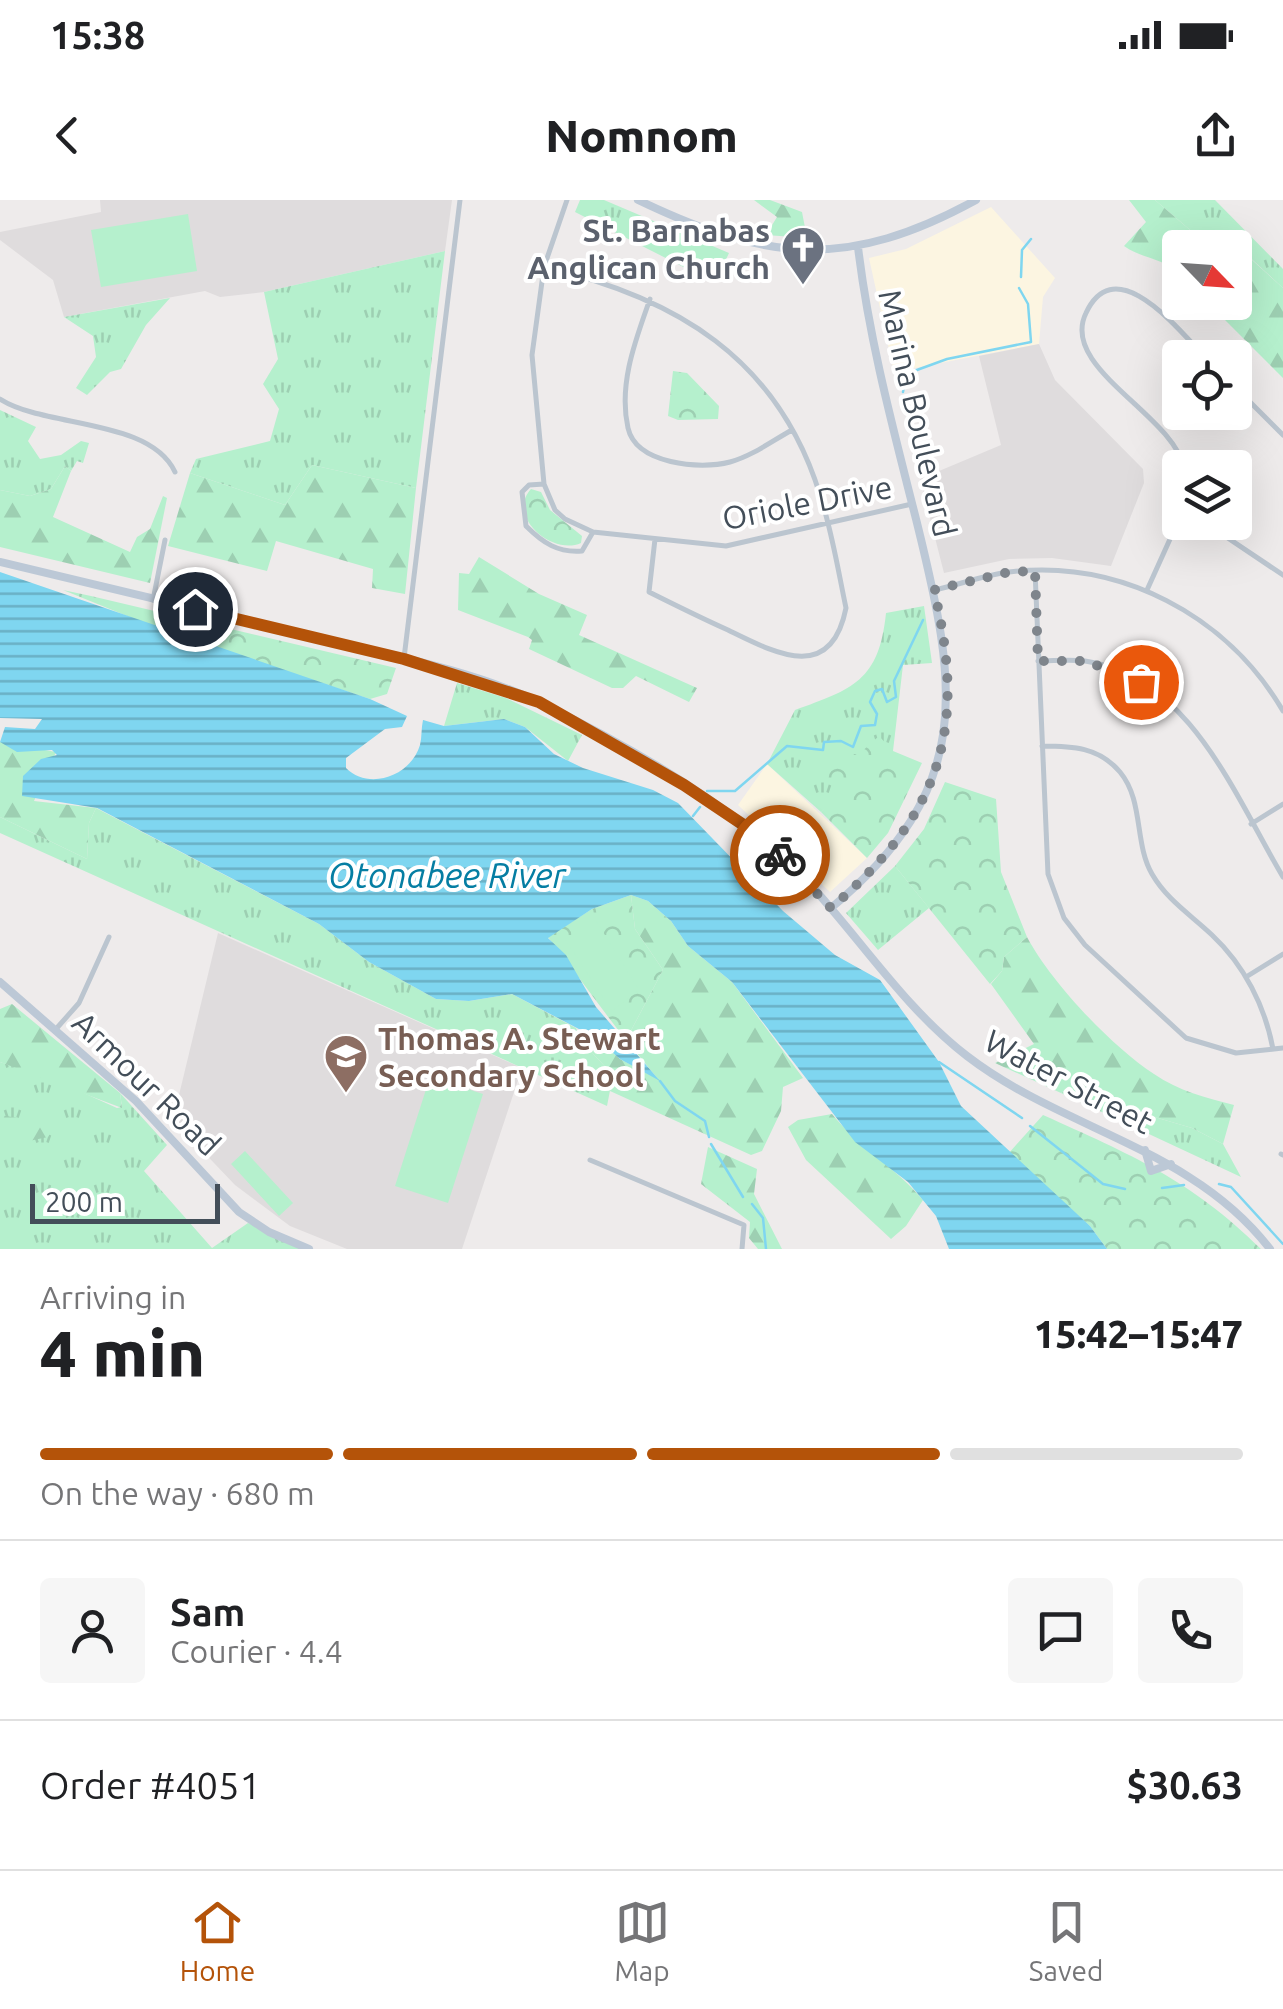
<!DOCTYPE html>
<meta charset="utf-8">
<style>
:root{--surface:#fff;--page:#f6f6f6;--text:#202124;--muted:#757577;--line:#e0e0e0;--accent:#b45309}
body{margin:0;font-family:Ubuntu,sans-serif;background:var(--page);color:var(--text);height:100vh;display:flex;flex-direction:column;font-size:38px;white-space:nowrap}
*{box-sizing:border-box;margin:0}
p{font-size:32px;color:var(--muted)}
.icon{flex:none;width:55px;height:55px;fill:none;stroke:currentColor;stroke-width:2;stroke-linecap:round;stroke-linejoin:round}
.map{position:relative;height:1049px;overflow:hidden}
.details{display:flex;flex-direction:column;background:var(--surface);flex:1}
.details>*{flex:none}
.needle{width:65px;rotate:115deg}
.tools{position:absolute;left:1162px;top:30px;display:grid;gap:20px}
.tools a{display:grid;place-items:center;width:90px;height:90px;border-radius:10px;background:var(--surface);box-shadow:0 10px 40px #0002;font-size:50px}
.scale{position:absolute;left:30px;bottom:25px;width:190px;box-sizing:border-box;padding-left:10px;border:5px solid #434e59;border-top:0;font-size:28px;line-height:35px;white-space:nowrap;color:#434e59;-webkit-text-stroke:8px #fff;paint-order:stroke}
.pin{position:absolute;display:grid;place-items:center;width:85px;height:85px;color:#fff;margin:-42px;border:5px solid #fff;border-radius:50%;box-shadow:0 2px 10px #0007}
.courier{position:absolute;display:grid;place-items:center;width:100px;height:100px;margin:-50px;border:8px solid #b45309;border-radius:50%;background:#fff;color:#222;box-shadow:0 2px 12px #0007}
.summary em{font-style:normal;font-weight:800}
.summary div{display:flex;flex-direction:column-reverse}
.summary{display:flex;align-items:center;justify-content:space-between;height:170px;padding:0 40px}
h1{font-size:65px;font-weight:800;line-height:75px}
.bar{display:grid;grid-template-columns:repeat(4,1fr);gap:15px 10px;align-content:center;height:120px;padding:0 40px}
.bar i{height:12px;border-radius:8px;background:var(--line)}
.bar .on{background:var(--accent)}
.bar p{grid-column:span 4}
.line{display:flex;align-items:center;gap:25px;padding:0 40px;border-top:2px solid var(--line)}
.line div{flex:1}
.round{display:grid;place-items:center;flex:none;width:105px;height:105px;border-radius:10px;background:var(--page)}
.status{display:flex;justify-content:space-between;align-items:center;height:70px;padding:0 50px;background:var(--surface);direction:ltr}
.status svg{height:28px;fill:currentColor}
header{display:flex;justify-content:space-between;align-items:center;height:130px;padding:0 40px;background:var(--surface);font-size:45px;font-weight:800}
.dock{display:flex;justify-content:space-around;align-items:center;height:140px;border-top:2px solid var(--line);background:var(--surface);font-size:28px;color:var(--muted)}
.dock a{display:grid;justify-items:center;gap:5px}
.dock .on{color:var(--accent)}
.map>svg:first-child{display:block}
.commercial{fill:#fcf5e1}
.education{fill:#dfdcdd}
.grass{fill:url(#grass-tufts)}
.forest{fill:url(#forest-firs)}
.park{fill:url(#park-crowns)}
.pitch{fill:#b5f0cd}
.water{fill:url(#water-rules)}
.lines{fill:none;stroke-linecap:round;stroke-linejoin:round}
.stream{stroke:#7fd6f0;stroke-width:2.5}
.street{stroke:#bbc5cf;stroke-width:5}
.secondary{stroke:#bcc8d6;stroke-width:8}
.done{stroke:#7f858c;stroke-width:10;stroke-dasharray:0 18}
.route{stroke:#b45309;stroke-width:12}
.labels{text-anchor:middle;dominant-baseline:central;stroke-width:8;stroke-linejoin:round;paint-order:stroke}
.worship-label{font-size:32px;font-weight:bold;fill:#5b616d;stroke:#fff;text-anchor:end}
.street-label{font-size:32px;fill:#434e59;stroke:#fff}
.education-label{font-size:32px;font-weight:bold;fill:#785e54;stroke:#fff;text-anchor:start}
.water-label{font-size:35px;font-style:italic;fill:#057ea3;stroke:#fff}
</style>
<div class="status"><b>15:38</b><svg viewBox="0 0 49 12"><path d="M0 12V9h3v3zM5 12V6h3v6zM10 12V3h3v9zM15 12V0h3v12zM26 1h20v11H26zM47 4h2v5h-2z"/></svg></div>
<header><svg class="icon" aria-label="back" viewBox="0 0 24 24"><path d="M15 5l-7 7 7 7"/></svg>Nomnom<svg class="icon" aria-label="share" viewBox="0 0 24 24"><path d="M12 15V3M7 8l5-5 5 5M5 13v7h14v-7"/></svg></header>
<div class="map">
<svg width="1283" height="1049" viewBox="0 0 1283 1049">
<defs>
<pattern id="grass-tufts" width="24" height="20" patternUnits="userSpaceOnUse" patternTransform="scale(2.5)"><rect width="24" height="20" fill="#b5f0cd"/><path d="M3 7l-1-3M5 7V3M7 7l1-3M15 17l-1-3M17 17v-4M19 17l1-3" fill="none" stroke="#9dcfb2"/></pattern>
<pattern id="forest-firs" width="22" height="20" patternUnits="userSpaceOnUse" patternTransform="scale(2.5)"><rect width="22" height="20" fill="#b5f0cd"/><path d="M5 1l3.5 6h-7zM16 11l3.5 6h-7z" fill="#9dcfb2"/></pattern>
<pattern id="park-crowns" width="20" height="18" patternUnits="userSpaceOnUse" patternTransform="scale(2.5)"><rect width="20" height="18" fill="#b5f0cd"/><path d="M2 6a3 3 0 1 1 6 0M12 15a3 3 0 1 1 6 0" fill="none" stroke="#9dcfb2"/></pattern>
<pattern id="water-rules" width="6" height="5" patternUnits="userSpaceOnUse" patternTransform="scale(2.5)"><rect width="6" height="5" fill="#7fd6f0"/><path d="M0 2.5h6" fill="none" stroke="#6ab0c5"/></pattern>
</defs>
<rect width="100%" height="100%" fill="#eeebeb"/>
<!-- commercial -->
<path class="commercial" d="M991,7l64,71 -12,19 -4,47 -145,28 -25,-114 37,-9z
M767,564l100,94 -37,34 -92,-87z"/>
<!-- education -->
<path class="education" d="M100,0h352l-7,51 -181,41 -44,5 -15,-6 -141,26 -11,-37 -53,-40v-8l101,-20z
M1039,144l16,36 88,89 1,14 -33,83 -59,-8 -43,1 -65,14 -24,-94 81,-34 -22,-89z
M218,733l304,135 -60,181h-115l-57,-23 -55,-41 -62,-65z"/>
<!-- grass -->
<path class="grass" d="M580,0h24l125,53 -14,30 -140,-71z
M1155,0h60l68,69v19l-63,-58 -17,11z
M445,51l-29,237 -104,-23 -27,40 -95,-32 6,-14 74,-18 9,-32 -16,-25 15,-25 -14,-67z
M170,98l-24,27 -25,44 -11,3 -23,23 -11,-7 20,-31 -3,-21 -29,-19z
M0,210l36,17 -8,14 12,18 21,-4 20,-14 8,2 -6,20 -6,-2 -6,10 -6,-5 -14,23 -21,7 -30,-6z
M924,406l8,57 -29,2 -10,86 -72,61 -54,-48 28,-54c58,-21 84,-29 91,-97z
M457,483l49,15 76,37 -14,26 -43,-34 -21,-8 -60,7z
M96,608l223,116 50,38 67,37 33,2 43,-7 64,34 6,14 31,33 -6,31 -607,-273v-16l87,42 2,-36z
M895,666l34,42 -51,42 -32,-37z
M0,862l55,18 62,28 5,-1 -2,-14 47,52 -23,26 68,77 36,-25 62,26h-310z
M1069,888l39,6 26,17 58,17 31,16 18,33 -180,-84z"/>
<!-- forest -->
<path class="forest" d="M754,0h16l32,12 5,26 -41,-3 11,-18z
M1129,0h26l48,41 16,-11 64,58v90l-75,-75 27,-1v-54h-55v26c-16,-16 -38,-15 -56,-28l22,-24z
M312,265l104,23 -11,106 -33,-6 1,-19 -97,-28 -9,30 -99,-25 22,-73 95,32z
M65,266l6,5 -18,46 77,35 7,-15 13,-8 13,-33 4,2 -17,85 -150,-36v-57l30,6 21,-7z
M479,357l60,37 48,21 -8,20 118,53 -8,14 -53,-26 -13,12h-11l-83,-39 3,-9 -4,-3 -70,-27 1,-37 10,1z
M0,542l56,10 -22,49 62,7 -7,15 -2,36 -87,-42z
M631,695l17,6 23,20 17,25 44,36 71,96 -20,9 -2,24 -19,40 -11,4 -141,-64 3,-16 -31,-33 14,-4 24,21 38,20 -32,-39 37,-70 -28,-41z
M1027,737c24,45 84,109 127,137 25,17 52,24 80,31l-11,39 -31,-16 -58,-17 -26,-17 -39,-6 -8,5 -66,-30 39,-19 -43,-60 11,-13 2,-14z
M12,804l108,89 2,15 -122,-46v-53z
M832,914c28,34 64,54 91,86l-17,26 -15,13 -85,-79 -18,-33 10,-7z
M0,915l36,6 16,9 -4,7 -48,10z
M708,947l49,22 -3,25 28,55h-24l-9,-11 1,-16 -49,-38z"/>
<!-- park -->
<path class="park" d="M673,171l14,2 32,33 -1,13 -40,1 -10,-4z
M531,289l10,3 9,18 32,26 -1,7c-29,13 -75,-27 -50,-54z
M63,390l28,6 305,72 -9,26 -17,5 -206,-68z
M879,536l14,15 29,12 -34,70 -21,25 -46,-46 16,-18 -11,-18 21,-24 11,3z
M945,582l51,17 5,73 26,65 -23,20 -2,14 -12,13 -95,-118 29,-37z
M631,695l4,34 28,41 -37,70c-27,-34 -51,-69 -78,-103l44,-28z
M1043,915c87,39 148,65 218,134h-154l-17,-23 -82,-72z"/>
<!-- pitch -->
<path class="pitch" d="M188,14l9,57 -96,16 -10,-57z
M595,719l44,71 -27,21 -47,-72z
M430,877l53,17 -35,109 -53,-17z
M245,951l48,52 -14,13 -48,-52z"/>
<!-- water -->
<path class="water" d="M0,372l370,127 37,17 -5,11 -17,2 -39,29v10c23,23 65,8 74,-23 2,-8 1,-16 3,-25l21,6 60,-7 21,8 29,27 29,14 70,22 25,13 105,108 52,44 45,25 59,82 22,44 129,120 17,23h-158l-13,-33 -28,-34 -53,-40 -123,-160 -44,-36 -17,-25 -23,-20 -17,-6 -39,14 -44,29 18,17 30,52 64,74 -40,-22 -24,-21 -84,-44 -43,7 -33,-2 -67,-37 -50,-38 -222,-116 -75,-12 1,-20 18,-17 16,-4 -5,-5 -35,2 -17,-10 5,-15 30,2 7,-10 -42,-1z"/>
<g class="lines">
<!-- stream -->
<path class="stream" d="M1021,77l1,-27 9,-11
M903,192l3,-18 41,-15 84,-17 -3,-38 -9,-16
M906,202l6,20
M917,243l8,32
M707,591h28l52,-45 36,4 1,-8 17,-1 12,6 8,-21 14,-1 2,-11 -7,-12 5,-11 7,-2 5,13 9,-5 -2,-16 29,-61
M693,616l7,-9
M939,862l83,56
M660,881l15,20 30,20 4,16
M1030,926l73,58 22,5
M711,944l32,53
M1219,984l12,3 52,57
M1162,988l22,-3
M752,1004l11,14 3,31"/>
<!-- street -->
<path class="street" d="M567,0l-23,67 -12,88 12,129 11,26 10,9 28,13 133,14 186,-42
M544,67c131,30 234,91 276,228 12,36 18,75 26,113 -15,76 -71,45 -118,22 -27,-12 -53,-25 -79,-38l6,-53
M650,99c-14,40 -32,85 -22,129 8,36 72,42 102,34 22,-6 42,-21 62,-32
M1235,187l48,48
M0,199c45,29 150,19 175,73
M1184,268c-11,-54 -125,-100 -98,-155 30,-65 95,20 120,45
M544,284l-15,1 -7,7 4,34c17,17 32,27 56,25l11,-19
M1204,322l79,53
M1035,371l13,303 16,44 21,27 101,93 50,15 47,-5
M934,390c25,-5 50,-15 75,-18 111,-13 218,43 274,139
M1147,390l33,-73
M153,400l12,-60
M404,458l56,-458
M1038,461c15,0 32,-2 47,0 104,14 151,137 198,216
M1042,546c30,0 57,1 78,26 24,29 14,71 32,102 15,26 39,41 60,61 32,30 53,71 61,114
M1251,624l32,-20
M1246,777l37,-23
M56,829l23,-26 30,-66
M1281,954l2,1
M590,960l154,65 -2,24"/>
<!-- secondary -->
<path class="secondary" d="M638,0c129,62 210,70 338,0
M0,362c108,26 216,51 323,77 72,17 151,32 218,64 72,35 149,79 213,129 82,63 131,161 213,224 96,74 226,92 303,193
M831,708c144,-120 127,-219 86,-385 -23,-91 -48,-183 -59,-276
M0,782l136,119 103,111 30,20 40,17
M1145,950l6,21 20,-7"/>
</g>
<g class="lines">
<!-- done -->
<path class="done" d="M780,655l51,53c109,-94 137,-176 103,-318l75,-18 26,-1 3,90h47l56,21"/>
<!-- route -->
<path class="route" d="M195,409l209,50 135,43 145,83 70,47 26,23"/>
</g>
<!-- icons -->
<defs>
<symbol id="church-pin" viewBox="-11 -11 22 30"><path d="M0 17L-7.5 6A9.5 9.5 0 1 1 7.5 6Z" fill="#6b7280" stroke="#fff"/><path d="M-1.2-6h2.4v3.5h3.3v2.4h-3.3V6h-2.4V-.1h-3.3v-2.4h3.3Z" fill="#fff"/></symbol>
<symbol id="school-pin" viewBox="-11 -11 22 30"><path d="M0 17L-7.5 6A9.5 9.5 0 1 1 7.5 6Z" fill="#8d6e63" stroke="#fff"/><path d="M0-5L7-2L0 1L-7-2ZM-4 1L0 2.5L4 1V4Q0 6-4 4Z" fill="#fff"/></symbol>
</defs>
<g fill-rule="evenodd">
<use href="#church-pin" x="778" y="23" width="50" height="68"/>
<use href="#school-pin" x="321" y="831" width="50" height="68"/>
</g>
<g class="labels">
<!-- worship labels -->
<g class="worship-label">
<text x="770" y="30">St. Barnabas<tspan x="770" dy="37">Anglican Church</tspan></text>
</g>
<!-- street labels -->
<g class="street-label">
<text transform="translate(918 213) rotate(77)">Marina Boulevard</text>
<text transform="translate(807 302) rotate(-11)">Oriole Drive</text>
<text transform="translate(1069 881) rotate(28)">Water Street</text>
<text transform="translate(147 883) rotate(44)">Armour Road</text>
</g>
<!-- education labels -->
<g class="education-label">
<text x="378" y="838">Thomas A. Stewart<tspan x="378" dy="37">Secondary School</tspan></text>
</g>
<!-- water labels -->
<g class="water-label">
<text x="447" y="675">Otonabee River</text>
</g>
</g>
</svg>
<div class="tools">
<a><svg class="needle" viewBox="-14 -14 28 28"><path d="M0-13l5 13h-10z" fill="#e53935"/><path d="M0 13l5-13h-10z" fill="#757577"/></svg></a>
<a><svg class="icon" aria-label="locate" viewBox="0 0 24 24"><circle cx="12" cy="12" r="6"/><path d="M12 2v4M12 18v4M2 12h4M18 12h4"/></svg></a>
<a><svg class="icon" aria-label="layers" viewBox="0 0 24 24"><path d="M12 4l9 5-9 5-9-5zM3 14l9 5 9-5"/></svg></a>
</div>
<div class="scale">200 m</div>
<div class="pin" style="left:1141px;top:482px;background:#ea580c"><svg class="icon" aria-label="bag" viewBox="0 0 24 24"><path d="M5 8h14l-1 12H6zM9 8a3 3 0 0 1 6 0"/></svg></div>
<div class="pin" style="left:195px;top:409px;background:#1f2937"><svg class="icon" aria-label="home" viewBox="0 0 24 24"><path d="M3 11l9-7 9 7M6 9v11h12V9"/></svg></div>
<div class="courier" style="left:780px;top:655px"><svg class="icon" aria-label="bike" viewBox="0 0 24 24"><circle cx="6" cy="16" r="4"/><circle cx="18" cy="16" r="4"/><path d="M6 16l4-8h5l3 8M10 8l3 8H6M13 5h3"/></svg></div>
</div>
<section class="details">
<div class="summary"><div><h1>4 min</h1><p>Arriving in</p></div><em>15:42–15:47</em></div>
<div class="bar"><i class="on"></i><i class="on"></i><i class="on"></i><i></i><p>On the way · 680 m</p></div>
<div class="line" style="height:180px"><a class="round"><svg class="icon" aria-label="person" viewBox="0 0 24 24"><circle cx="12" cy="8" r="4"/><path d="M4 21q1-7 8-7t8 7"/></svg></a><div><b>Sam</b><p>Courier · 4.4</p></div><a class="round"><svg class="icon" aria-label="chat" viewBox="0 0 24 24"><path d="M4 5h16v11H9l-5 4z"/></svg></a><a class="round"><svg class="icon" aria-label="phone" viewBox="0 0 24 24"><path d="M5 4h4l2 5-3 2q2 4 5 5l2-3 5 2v4C11 20 4 13 5 4z"/></svg></a></div>
<div class="line" style="height:130px"><div>Order #4051</div><b>$30.63</b></div>
</section>
<nav class="dock">
<a class="on"><svg class="icon" aria-label="home" viewBox="0 0 24 24"><path d="M3 11l9-7 9 7M6 9v11h12V9"/></svg>Home</a>
<a><svg class="icon" aria-label="map" viewBox="0 0 24 24"><path d="M3 6l6-2 6 2 6-2v14l-6 2-6-2-6 2zM9 4v14M15 6v14"/></svg>Map</a>
<a><svg class="icon" aria-label="saved" viewBox="0 0 24 24"><path d="M7 4h10v16l-5-4-5 4z"/></svg>Saved</a>
</nav>
